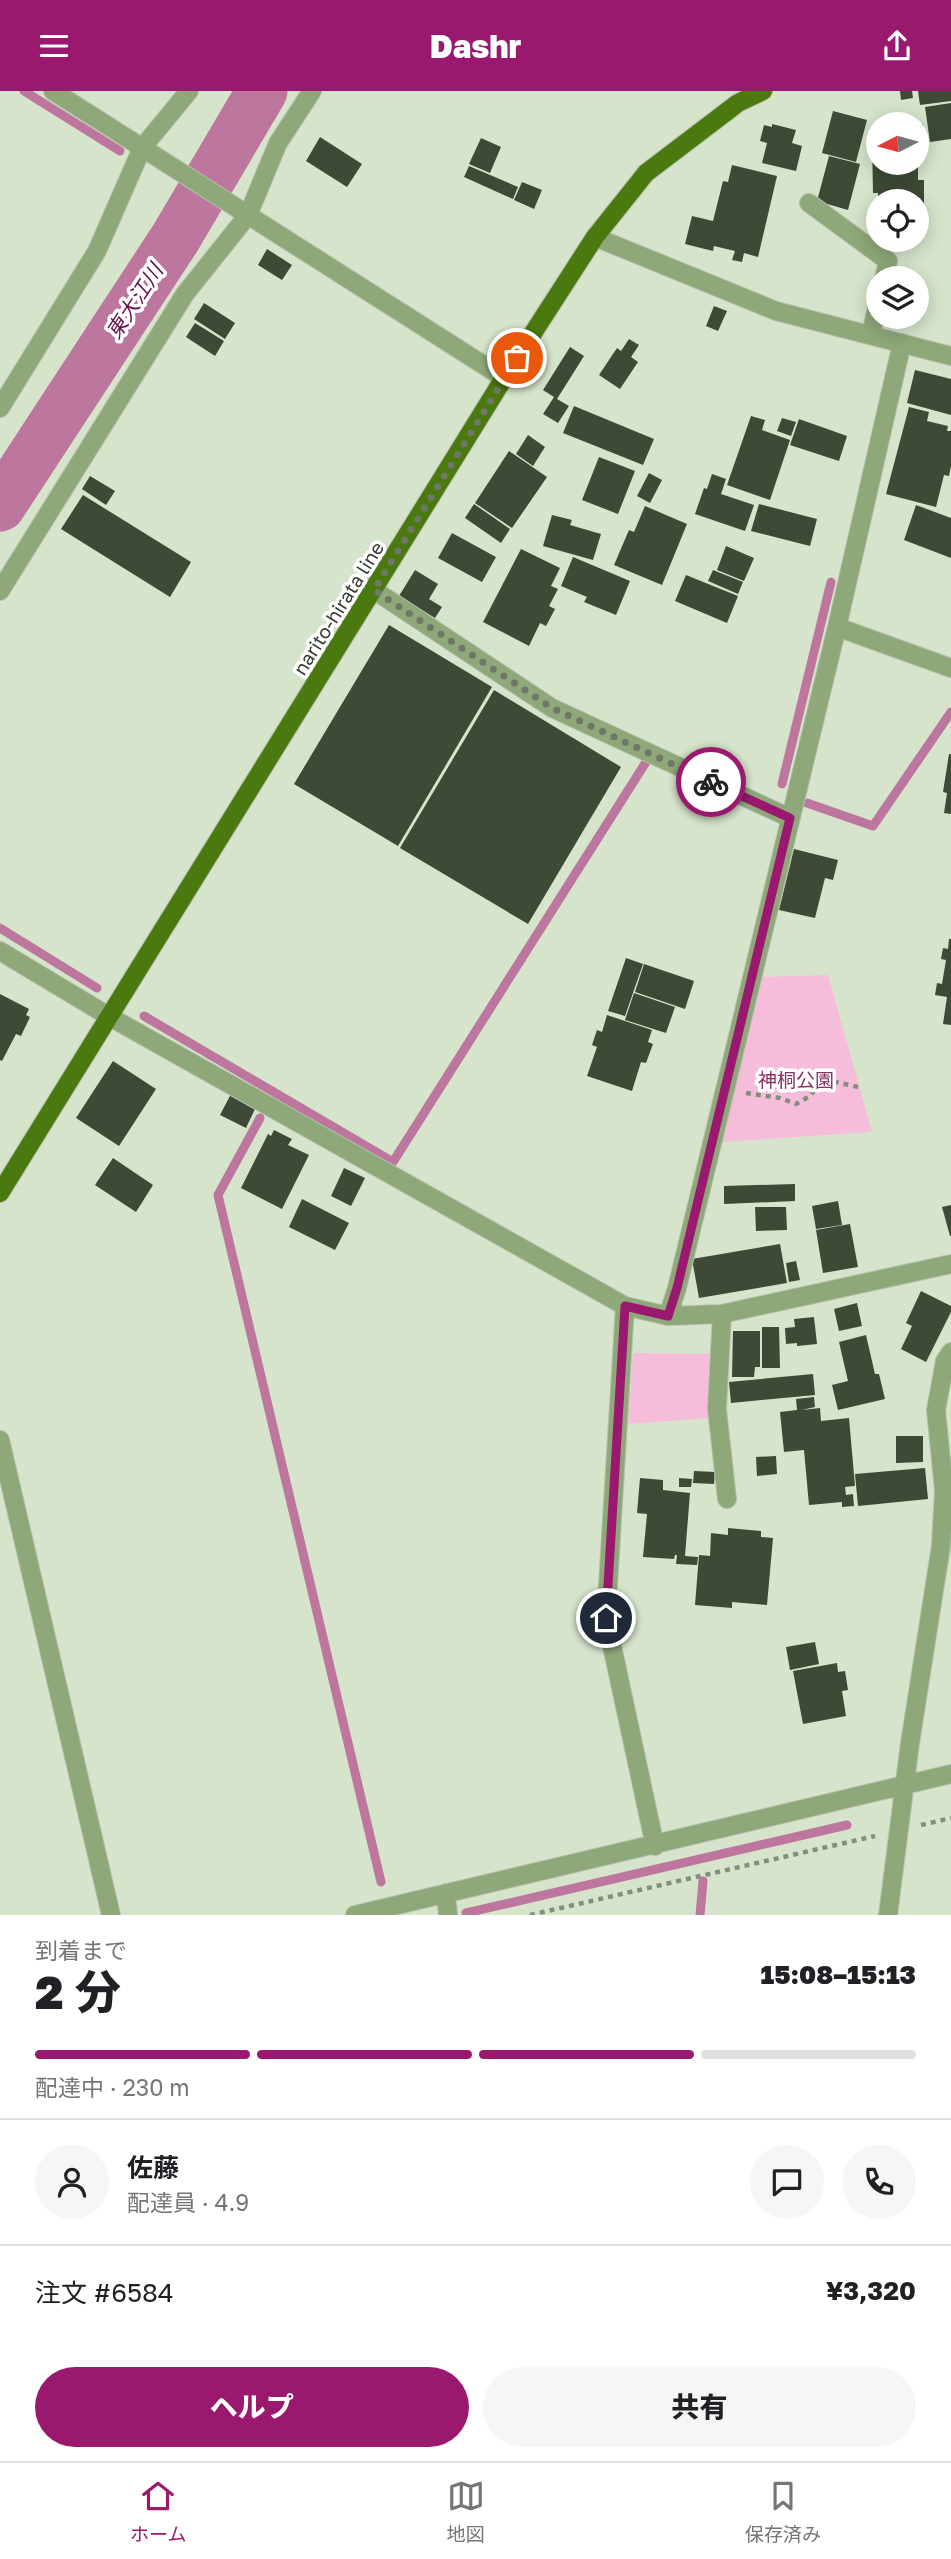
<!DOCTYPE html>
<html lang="ja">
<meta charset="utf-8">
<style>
:root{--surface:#fff;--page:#f6f6f6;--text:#202124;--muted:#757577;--line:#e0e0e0;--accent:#9a196e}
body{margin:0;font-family:"Golos Text","Noto Sans JP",sans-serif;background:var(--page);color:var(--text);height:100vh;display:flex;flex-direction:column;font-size:26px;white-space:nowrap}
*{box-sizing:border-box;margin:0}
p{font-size:23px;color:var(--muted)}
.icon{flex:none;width:38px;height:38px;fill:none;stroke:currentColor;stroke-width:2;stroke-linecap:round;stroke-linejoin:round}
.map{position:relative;height:1824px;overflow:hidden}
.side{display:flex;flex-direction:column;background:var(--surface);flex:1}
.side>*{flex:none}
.needle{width:46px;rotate:264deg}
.fabs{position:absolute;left:866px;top:21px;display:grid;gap:14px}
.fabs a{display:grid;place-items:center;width:63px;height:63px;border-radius:50%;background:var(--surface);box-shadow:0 4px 18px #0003;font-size:35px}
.pin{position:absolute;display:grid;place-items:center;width:60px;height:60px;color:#fff;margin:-30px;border:4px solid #fff;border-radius:50%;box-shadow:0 2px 7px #0007}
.courier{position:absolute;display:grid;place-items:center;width:70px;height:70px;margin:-35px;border:5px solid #9a196e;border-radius:50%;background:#fff;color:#222;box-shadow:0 2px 9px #0007}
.head em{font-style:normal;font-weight:800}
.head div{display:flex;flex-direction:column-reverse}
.head{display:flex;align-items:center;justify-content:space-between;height:119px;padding:0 35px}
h1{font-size:46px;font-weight:800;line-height:52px}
.bar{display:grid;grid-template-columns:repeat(4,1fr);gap:10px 7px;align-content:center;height:84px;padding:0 35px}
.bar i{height:9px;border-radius:5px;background:var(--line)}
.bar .current{background:var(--accent)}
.bar p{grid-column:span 4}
.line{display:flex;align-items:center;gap:18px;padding:0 35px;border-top:2px solid var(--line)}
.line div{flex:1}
.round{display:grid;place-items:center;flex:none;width:74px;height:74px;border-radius:37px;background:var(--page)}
.button{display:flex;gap:14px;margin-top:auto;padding:14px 35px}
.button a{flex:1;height:80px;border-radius:42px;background:var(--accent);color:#fff;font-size:28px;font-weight:800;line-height:80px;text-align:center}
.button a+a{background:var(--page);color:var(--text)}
header{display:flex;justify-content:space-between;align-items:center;height:91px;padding:0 35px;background:var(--accent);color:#fff;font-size:32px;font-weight:800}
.tab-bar{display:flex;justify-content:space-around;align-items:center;height:98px;border-top:2px solid var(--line);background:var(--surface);font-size:19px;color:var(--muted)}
.tab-bar a{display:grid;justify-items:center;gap:4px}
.tab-bar .current{color:var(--accent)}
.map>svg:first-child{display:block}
.green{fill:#f6bdda}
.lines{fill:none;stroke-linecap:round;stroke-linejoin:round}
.stream{stroke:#bd769d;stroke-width:9}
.river{stroke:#bd769d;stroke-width:51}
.building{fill:#3e4a36}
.minor-casing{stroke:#b3bfaa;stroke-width:20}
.major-casing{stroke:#b3bfaa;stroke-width:20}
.path{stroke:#858e7d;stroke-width:4.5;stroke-dasharray:5 5;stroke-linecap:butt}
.minor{stroke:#8ea879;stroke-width:18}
.major{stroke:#4a790f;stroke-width:18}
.done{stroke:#6f7768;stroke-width:7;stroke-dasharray:0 12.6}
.route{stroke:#9a196e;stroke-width:9}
.labels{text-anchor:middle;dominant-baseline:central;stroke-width:7;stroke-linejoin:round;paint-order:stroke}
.street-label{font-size:19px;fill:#373d33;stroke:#fff}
.park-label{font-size:19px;fill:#873164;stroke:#fff}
.water-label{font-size:21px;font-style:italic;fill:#681149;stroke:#fff}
</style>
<header><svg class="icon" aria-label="menu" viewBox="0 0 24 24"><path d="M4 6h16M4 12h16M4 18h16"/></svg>Dashr<svg class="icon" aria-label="share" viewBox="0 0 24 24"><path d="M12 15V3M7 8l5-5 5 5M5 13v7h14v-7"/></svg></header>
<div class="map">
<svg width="951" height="1824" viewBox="0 0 951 1824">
<rect width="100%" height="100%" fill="#d6e4cb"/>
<!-- green -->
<path class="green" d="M828,884l44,157 -151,10 39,-165z
M633,1262l77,1v64l-82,6z"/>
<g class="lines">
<!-- stream -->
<path class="stream" d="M24,0l96,60
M782,693l49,-202
M807,712l66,23 78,-114
M0,837l97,60
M144,925l249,146 253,-400
M260,1027l-42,77 163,687
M466,1822l381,-88
M700,1824l3,-34"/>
<!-- river -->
<path class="river" d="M0,415l176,-269 86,-146"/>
</g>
<!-- building -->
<path class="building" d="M900,0h12l1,7 -12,2z
M918,0h33v10l-31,4z
M951,12v36l-21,3 -5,-35z
M833,20l34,9 -11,42 -34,-9z
M772,33l24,6 -4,13 10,3 -6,25 -34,-8 5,-20 -7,-2 4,-16 8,2z
M923,33l2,12 -8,1v-12z
M320,46l42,27 -15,23 -41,-26z
M481,47l20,9 -11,26 -21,-9z
M872,50h6v22h40v17h6v46h-7v-25h-39v-8h-5z
M829,65l31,8 -12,46 -31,-9z
M732,74l45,11 -19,81 -14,-4 -2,9 -10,-2 3,-9 -21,-5 -1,5 -28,-7 7,-28 21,5 10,-40 5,1z
M469,75l49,21 -5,12 -49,-22z
M522,91l20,8 -8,19 -20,-9z
M267,158l25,16 -10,15 -24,-15z
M204,212l31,20 -10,16 -31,-20z
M714,215l13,5 -9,20 -12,-5z
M195,232l29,18 -9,15 -29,-19z
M629,248l10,6 -8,12 7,5 -18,27 -21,-14 18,-27 4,3z
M570,256l14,9 -27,43 12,7 -11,17 -15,-9 11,-17 -11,-7z
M915,279l36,9v36l-44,-12z
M574,315l80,33 -11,26 -80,-32z
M909,316l20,5 -2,9 21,5 -1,5h4v35l-2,10 -5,-1 -8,32 -50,-13z
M751,325l14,4 -3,10 28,10 -20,60 -43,-15z
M782,327l14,4 -5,14 -14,-5z
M799,328l48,17 -8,25 -49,-16z
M528,344l17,12 -12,19 -17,-12z
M509,360l38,26 -35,51 -37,-25z
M599,366l36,14 -17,43 -36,-14z
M649,382l13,7 -12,23 -13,-7z
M712,383l14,5 -5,15 33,11 -9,26 -50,-17 9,-26 3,1z
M90,385l25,15 -9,14 -24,-16z
M83,404l108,67 -21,35 -109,-68z
M474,413l36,25 -9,14 -36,-25z
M759,413l58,15 -7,27 -59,-15z
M916,414l35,13v40l-47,-18z
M645,415l42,18 -25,61 -48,-20 15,-35 5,2z
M552,424l20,5 -2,5 31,9 -8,26 -50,-14z
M452,442l44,24 -14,25 -44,-24z
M726,455l28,12 -10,23 -27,-11z
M521,458l39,19 -9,18 7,3 -9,17 6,3 -9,17 -6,-3 -11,23 -46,-24z
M573,466l57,24 -14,34 -32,-13 3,-5 -26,-11z
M415,479l23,14 -9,15 13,8 -7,11 -36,-22z
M713,479l30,12 -5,12 -30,-13z
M686,484l52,21 -11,27 -52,-22z
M389,534l103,62 -94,159 -104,-62z
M494,599l127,77 -93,157 -128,-76z
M949,663h2v60l-7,-1 3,-20 -4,-1z
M794,758l44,11 -5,20 -8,-2 -10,40 -36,-8z
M949,848h2v86l-8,-1 4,-27 -12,-2 2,-12 5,1 4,-24 -5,-1 2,-11 5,1z
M626,867l17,6 -18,52 -17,-5z
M644,873l50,17 -9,28 -50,-17z
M634,902l41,14 -9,26 -41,-13z
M0,903l29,15 -3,6 4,2 -9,19 -5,-2 -14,27 -2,-1z
M607,924l45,15 -4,12 5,2 -7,19 -5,-1 -9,29 -45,-15 10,-29 -5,-2 5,-15 5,2z
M113,970l43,28 -37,57 -43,-28z
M232,1001l25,13 -11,23 -26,-13z
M274,1039l18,9 -4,6 21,10 -27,54 -41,-21 27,-54 3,2z
M113,1067l40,27 -17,27 -41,-27z
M344,1077l21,10 -14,28 -20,-10z
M795,1093v17l-71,3v-18z
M302,1108l47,24 -14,27 -46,-23z
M838,1110l4,24 -26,4 -4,-23z
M951,1114v31h-1l-8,-29z
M755,1116h31l1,23 -31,1z
M850,1133l8,43 -35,6 -7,-43z
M780,1153l7,39 -88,15 -7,-39z
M796,1170l4,19 -11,2 -3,-19z
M921,1200l30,15v6l-25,50 -25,-13 11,-23 -6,-3z
M857,1212l5,23 -23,5 -5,-22z
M814,1226l3,27 -20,2v-3l-11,1 -1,-16 10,-1 -1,-8z
M762,1236h17l1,41h-18z
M733,1240h27v36h-5l-1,10h-22z
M866,1244l9,39h4l6,25 -47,11 -6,-25 16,-4 -9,-39z
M813,1283l2,21 -84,8 -2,-21z
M814,1306l1,10 -13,3 18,-2 1,13 28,-3 6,68 -10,1 1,8 7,-1 1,12 -12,1v-5l-33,3 -5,-55 -20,2 -4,-40 17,-2 -1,-11z
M896,1345h27v26l-27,1z
M776,1365l1,18 -20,2 -1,-19z
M925,1377l3,31 -70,7 -3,-32z
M694,1380l21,1 -1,12 -21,-1z
M640,1387l23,2v10l27,3 -5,63 13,1 -1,8 -21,-1 1,-9h-2l-1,4 -31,-2 4,-43 -10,-1z
M679,1387l13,1 -1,8h-12z
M728,1437l33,3v6l12,1 -6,67 -35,-3v6l-37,-3 4,-50 11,1 1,-23 17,2z
M815,1551l4,22 -29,6 -4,-23z
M837,1572l1,9 7,-1 3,19 -6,1 4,25 -43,8 -10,-53z"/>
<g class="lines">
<defs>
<path id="minor" d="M53,0l451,287
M809,112l79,58 -4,17
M595,146l181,74 175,45
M871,244l7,-33
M0,317l97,-157 45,-103 47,-57
M374,499l178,118 238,110
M0,500l185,-297 63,-79 30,-72 34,-52
M837,536l114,41
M0,860l110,66 515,289 43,10 54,-2 229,-50
M625,1215l-19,312 49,228
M722,1223l-5,95 10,90
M668,1225l9,-28 160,-661 65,-284
M0,1349l111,475
M446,1802l2,22
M355,1824l596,-141
M888,1824l22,-172 31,-197 3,-56 -8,-80 9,-49 6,-9"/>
<path id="major" d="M0,1102l504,-815 91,-141 51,-64 92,-70 25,-12"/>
</defs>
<!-- minor casing -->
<use href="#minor" class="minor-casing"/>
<!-- major casing -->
<use href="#major" class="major-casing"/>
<!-- path -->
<path class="path" d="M746,1002l34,5 16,6 14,-8 13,-17 35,8
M921,1734l30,-7
M530,1824l345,-79"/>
<!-- minor -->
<use href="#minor" class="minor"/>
<!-- major -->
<use href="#major" class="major"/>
</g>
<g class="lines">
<!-- done -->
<path class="done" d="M517,267l-143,232 178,118 159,74"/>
<!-- route -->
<path class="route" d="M606,1527l19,-312 43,10 9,-28 113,-470 -79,-36"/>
</g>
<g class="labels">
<!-- street labels -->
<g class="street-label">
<text transform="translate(338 517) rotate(-58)">narito-hirata line</text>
</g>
<!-- park labels -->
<g class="park-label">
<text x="796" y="988">神桐公園</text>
</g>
<!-- water labels -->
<g class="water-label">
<text transform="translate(134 210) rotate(-57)">東大江川</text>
</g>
</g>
</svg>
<div class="fabs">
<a><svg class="needle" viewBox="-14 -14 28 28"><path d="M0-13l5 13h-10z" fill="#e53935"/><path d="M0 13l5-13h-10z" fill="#757577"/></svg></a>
<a><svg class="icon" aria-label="locate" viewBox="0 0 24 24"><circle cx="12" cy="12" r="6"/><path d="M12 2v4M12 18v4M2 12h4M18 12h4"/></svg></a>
<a><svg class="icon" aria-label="layers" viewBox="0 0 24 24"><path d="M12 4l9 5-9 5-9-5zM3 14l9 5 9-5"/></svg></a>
</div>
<div class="pin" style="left:517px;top:267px;background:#ea580c"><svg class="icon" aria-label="bag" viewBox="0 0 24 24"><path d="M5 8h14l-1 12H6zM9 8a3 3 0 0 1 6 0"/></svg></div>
<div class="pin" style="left:606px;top:1527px;background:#1f2937"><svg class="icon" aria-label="home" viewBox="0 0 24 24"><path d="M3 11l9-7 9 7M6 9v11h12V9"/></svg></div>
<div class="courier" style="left:711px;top:691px"><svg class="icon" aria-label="bike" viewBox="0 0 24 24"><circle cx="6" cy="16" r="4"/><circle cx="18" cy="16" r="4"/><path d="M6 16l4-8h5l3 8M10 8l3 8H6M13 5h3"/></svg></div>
</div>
<section class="side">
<div class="head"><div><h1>2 分</h1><p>到着まで</p></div><em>15:08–15:13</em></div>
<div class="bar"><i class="current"></i><i class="current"></i><i class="current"></i><i></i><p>配達中 · 230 m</p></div>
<div class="line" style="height:126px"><a class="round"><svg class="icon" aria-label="person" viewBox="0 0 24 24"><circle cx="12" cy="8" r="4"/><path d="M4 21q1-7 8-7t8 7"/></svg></a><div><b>佐藤</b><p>配達員 · 4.9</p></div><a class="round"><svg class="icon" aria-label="chat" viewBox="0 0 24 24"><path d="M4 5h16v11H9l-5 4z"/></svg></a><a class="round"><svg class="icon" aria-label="phone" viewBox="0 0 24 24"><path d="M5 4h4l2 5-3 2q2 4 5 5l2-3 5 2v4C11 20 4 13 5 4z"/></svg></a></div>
<div class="line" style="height:91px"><div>注文 #6584</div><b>¥3,320</b></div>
<div class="button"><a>ヘルプ</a><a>共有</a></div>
</section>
<nav class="tab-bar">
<a class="current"><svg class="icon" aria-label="home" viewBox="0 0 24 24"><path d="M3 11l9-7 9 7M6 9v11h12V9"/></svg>ホーム</a>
<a><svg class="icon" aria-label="map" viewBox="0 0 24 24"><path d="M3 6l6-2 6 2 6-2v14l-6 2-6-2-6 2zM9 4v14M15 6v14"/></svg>地図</a>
<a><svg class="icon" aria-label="saved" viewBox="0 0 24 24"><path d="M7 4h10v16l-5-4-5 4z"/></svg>保存済み</a>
</nav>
